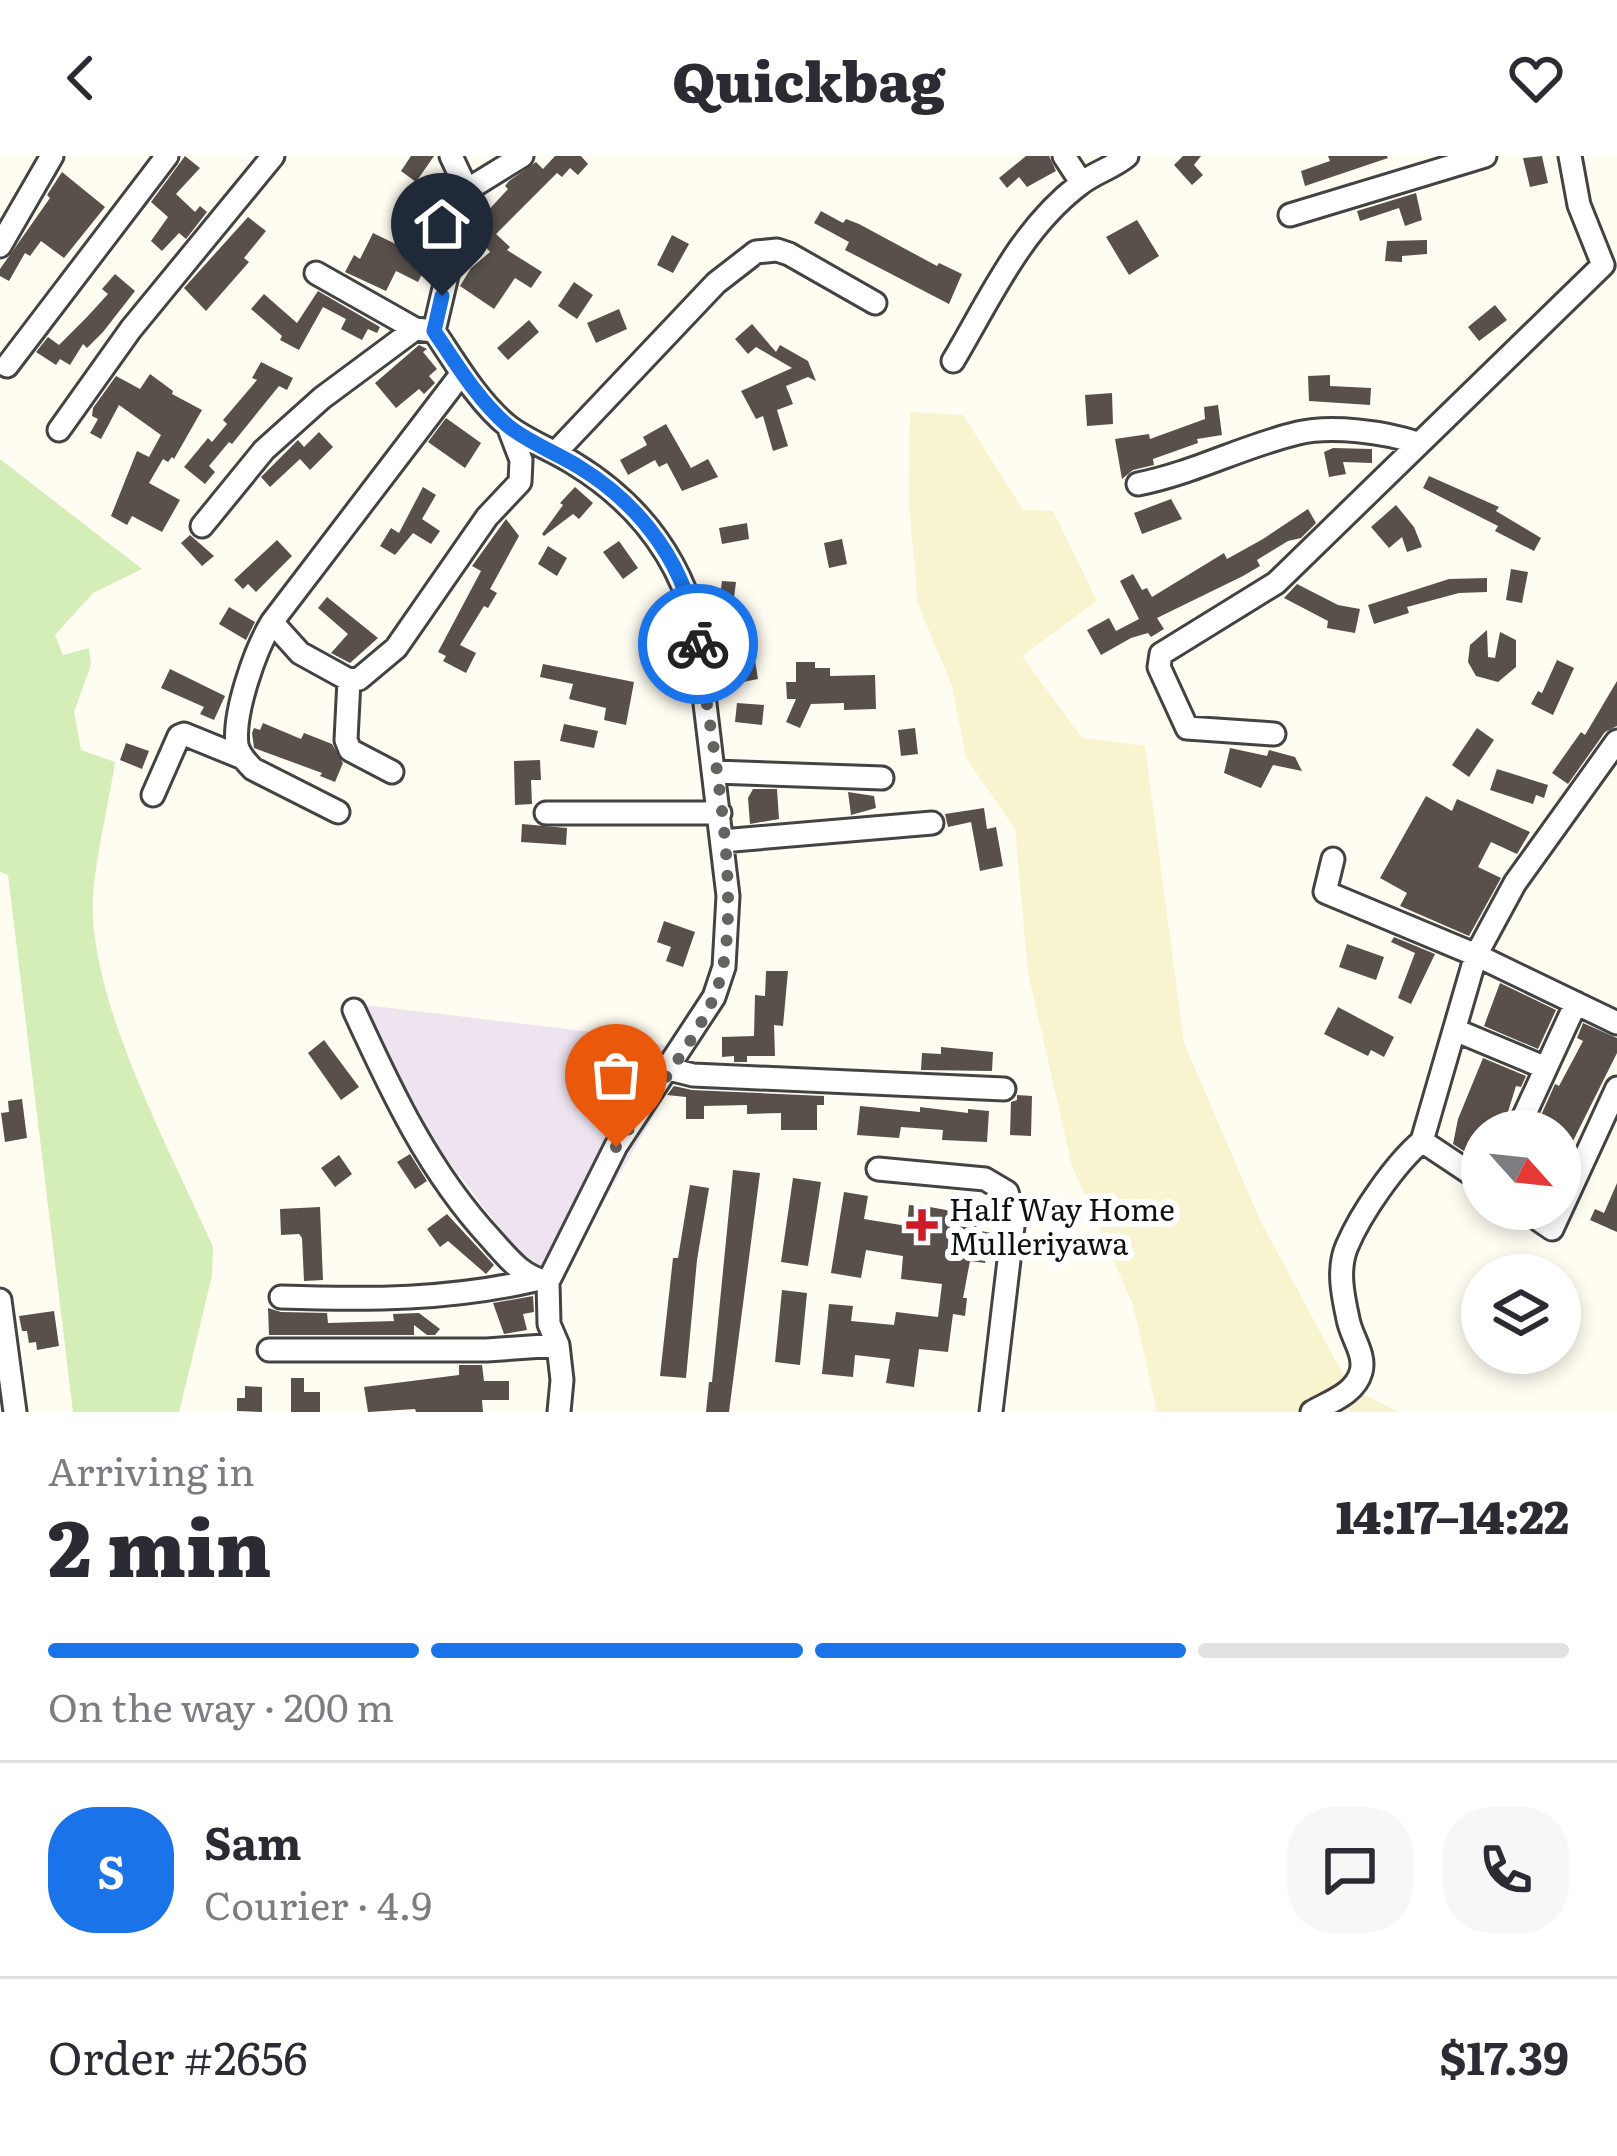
<!DOCTYPE html>
<meta charset="utf-8">
<style>
:root{--surface:#fff;--page:#f7f7f7;--text:#2b2b33;--muted:#7c7c81;--line:#e1e1e2;--accent:#1a73e8}
body{margin:0;font-family:Literata,serif;background:var(--page);color:var(--text);height:100vh;display:flex;flex-direction:column;font-size:45px;white-space:nowrap}
*{box-sizing:border-box;margin:0}
p{font-size:39px;color:var(--muted)}
.icon{flex:none;width:66px;height:66px;fill:none;stroke:currentColor;stroke-width:2;stroke-linecap:round;stroke-linejoin:round}
.map{position:relative;height:1256px;overflow:hidden}
.drawer{display:flex;flex-direction:column;background:var(--surface);flex:1}
.drawer>*{flex:none}
.needle{width:78px;rotate:117deg}
.controls{position:absolute;left:1461px;top:954px;display:grid;gap:24px}
.controls a{display:grid;place-items:center;width:120px;height:120px;border-radius:50%;background:var(--surface);box-shadow:0 6px 18px #0003;font-size:60px}
.pin{position:absolute;display:grid;place-items:center;width:102px;height:102px;color:#fff;margin:-123px -51px;border-radius:50% 50% 50% 0;rotate:-45deg;box-shadow:0 0 12px #0007}
.pin .icon{rotate:45deg}
.courier{position:absolute;display:grid;place-items:center;width:120px;height:120px;margin:-60px;border:9px solid #1a73e8;border-radius:50%;background:#fff;color:#222;box-shadow:0 3px 15px #0007}
.head em{font-style:normal;font-weight:800}
.head div{display:flex;flex-direction:column-reverse}
.head{display:flex;align-items:center;justify-content:space-between;height:204px;padding:0 48px}
h1{font-size:78px;font-weight:800;line-height:90px}
.bar{display:grid;grid-template-columns:repeat(4,1fr);gap:18px 12px;align-content:center;height:144px;padding:0 48px}
.bar i{height:15px;border-radius:9px;background:var(--line)}
.bar .selected{background:var(--accent)}
.bar p{grid-column:span 4}
.line{display:flex;align-items:center;gap:30px;padding:0 48px;border-top:3px solid var(--line)}
.line div{flex:1}
.round{display:grid;place-items:center;flex:none;width:126px;height:126px;border-radius:48px;background:var(--page)}
header{display:flex;justify-content:space-between;align-items:center;height:156px;padding:0 48px;background:var(--surface);font-size:54px;font-weight:800}
.map>svg:first-child{display:block}
.industrial{fill:#ede4ef}
.farmland{fill:#f8f4cf}
.green{fill:#d5eeb8}
.building{fill:#59504b}
.lines{fill:none;stroke-linecap:round;stroke-linejoin:round}
.minor-casing{stroke:#434343;stroke-width:27}
.minor{stroke:#fff;stroke-width:21}
.done{stroke:#64635f;stroke-width:12;stroke-dasharray:0 21.6}
.route{stroke:#1a73e8;stroke-width:15}
.poi-dot{fill:#cd1b27;stroke:#fff;stroke-width:4.5}
.labels{text-anchor:middle;dominant-baseline:central;stroke-width:12;stroke-linejoin:round;paint-order:stroke}
.poi-label{font-size:30px;fill:#101010;stroke:#fff;text-anchor:start}
</style>
<header><svg class="icon" aria-label="back" viewBox="0 0 24 24"><path d="M15 5l-7 7 7 7"/></svg>Quickbag<svg class="icon" aria-label="heart" viewBox="0 0 24 24"><path d="M12 20l-8-8c-3-5 5-10 8-4 3-6 11-1 8 4z"/></svg></header>
<div class="map">
<svg width="1617" height="1256" viewBox="0 0 1617 1256">
<rect width="100%" height="100%" fill="#fffcf2"/>
<!-- industrial -->
<path class="industrial" d="M365,849l244,29 82,17 -132,228 -43,-30 -93,-121z"/>
<!-- farmland -->
<path class="farmland" d="M910,256l53,3 60,95 30,1 44,90 -75,55 60,82 63,8 39,297 76,177 91,169 48,23h-242l-24,-107 -61,-139 -44,-193 -13,-144 -49,-71 -14,-72 -34,-82 -9,-98z"/>
<!-- green -->
<path class="green" d="M0,303l142,110 -49,24 -38,42 8,20 26,-7 2,17 -17,47 7,38 34,12c-6,42 -25,116 -22,156 6,102 78,234 120,329l-1,29 -33,136h-106l-65,-537 -8,-3z"/>
<!-- building -->
<path class="building" d="M185,0l15,12 -24,26 19,18 5,-6 7,6 -21,27 -7,-6 -17,18 -11,-10 17,-24 -17,-15z
M411,0h23l-18,26 -15,-11z
M555,0h26l7,8 -10,11 -8,-7 -8,9 -5,-4 -61,61 14,13 -3,3 35,22 -11,16 -16,-10 -21,31 -34,-23 11,-18 19,-16 -15,-18 13,-15 -4,-4 24,-26 -3,-3 4,-5 27,-19 7,7z
M1026,0h23l7,15 -29,16 -8,-10 -12,11 -8,-10z
M1183,0h18l-7,9 9,10 -11,10 -18,-20z
M1328,0h59l1,2 -83,28 -4,-15 29,-10z
M1542,0l6,27 -18,4 -7,-29z
M62,16l43,35 -41,51 -23,-17 -11,15 -5,-3 -16,28 -9,-5v-7l50,-71 -3,-3z
M1416,37l6,27 -17,6 -6,-18 -39,13 -3,-10z
M431,42l15,8 -28,57 8,3 -8,16 -22,-11 -10,20 -41,-19 9,-17 6,4 13,-26 33,16z
M821,55l22,12 3,-4 13,5 78,42 2,-3 23,11 -13,30 -104,-54 4,-8 -35,-19z
M248,61l18,14 -22,27 5,4 -43,49 -22,-23z
M1137,64l22,36 -30,19 -23,-38z
M672,79l17,9 -16,29 -16,-8z
M1427,84v14l-25,2v6l-17,-1 2,-20z
M115,118l20,17 -32,41 -16,16 -4,-4 -13,21 -10,-6 -4,6 -20,-13 12,-15 11,8 28,-28 21,-23 -6,-5z
M574,126l19,13 -16,24 -19,-13z
M318,135l62,36 -3,6 -9,-4 -6,11 -21,-11 5,-10 -23,-12 -24,43 -19,-10 2,-4 -31,-27 13,-15 33,29z
M1495,149l12,15 -28,21 -11,-14z
M619,153l8,20 -31,14 -9,-20z
M529,164l10,12 -31,28 -11,-12z
M752,168l24,28 4,-7 28,16 8,20 -8,-4 -22,9 7,18 -16,6 11,36 -15,5 -10,-35 -7,3 -15,-28 51,-23 -36,-21 -8,7 -13,-15z
M419,189l8,4 -4,3 14,17 -8,7 6,7 -11,11 -5,-5 -23,19 -21,-25z
M261,206l32,16 -6,12 -8,-4 -47,58 -3,-2 -20,24 6,6 -10,12 -21,-17 24,-29 4,4 15,-18 -4,-4 34,-40 -5,-2z
M150,218l23,17 -1,3 30,16 -28,49 -2,-2 -4,5 -5,-3 -14,24 31,17 -18,32 -30,-16 -5,9 -16,-9 26,-65 12,6 12,-22 -42,-30 -18,34 -11,-6 8,-14 -6,-3 1,-8 23,-32 24,13z
M1330,219v11l41,2 -1,17 -61,-4 -1,-25z
M1112,237l1,31 -26,2 -2,-31z
M1218,249l4,30 -25,4 1,4 -45,16 1,6 -21,5 -11,9 -7,-40 34,-5 1,5 55,-20 -1,-12z
M446,262l35,25 -16,25 -37,-26z
M666,268l25,44 17,-9 10,18 -36,14 -15,-28 -8,4 -4,-7 -27,15 -8,-15 27,-15 -4,-8z
M319,276l14,15 -23,23 -10,-11 -30,28 -9,-10 37,-37 6,7z
M1333,292l39,1v14l-29,-1 3,12 -17,3 -5,-25z
M1429,320l70,31 -3,4 45,27 -7,13 -39,-20 3,-5 -75,-38z
M423,331l13,8 -14,24 18,12 -9,13 -18,-11 -18,22 -15,-9 11,-18 8,5z
M575,331l18,16 -14,16 -6,-5 -29,22 -2,-2 21,-29 -3,-2z
M1171,343l11,20 -40,15 -8,-21z
M1396,349l18,22 8,20 -15,5 -5,-15 -13,11 -18,-21z
M1308,353l8,14 -15,15 -13,3 -31,19 3,6 -17,10 -86,42 7,11 -13,8 -3,-4 -17,5 -30,17 -14,-25 22,-12 7,13 23,-12 -19,-38 13,-7 9,16 5,-2 5,9 72,-44 3,6 36,-20z
M506,363l13,17 -29,53 7,4 -9,15 -4,-2 -24,39 16,8 -10,20 -23,-12 3,-5 -8,-4 43,-81 -9,-5z
M747,367l2,16 -27,5 -3,-16z
M190,379l24,21 -12,10 -21,-23z
M842,383l5,25 -18,4 -5,-25z
M277,384l15,16 -36,36 -8,-8 -5,5 -9,-9z
M619,385l19,27 -15,11 -20,-27z
M548,390l19,12 -10,18 -19,-12z
M1511,413l17,3 -6,31 -16,-3z
M1487,422v14l-28,1 -52,14 2,6 -35,11 -6,-19 81,-26z
M722,425l14,1 -5,39 -14,-2z
M1297,428l41,21 22,4 -5,24 -28,-5 1,-7 -44,-23z
M327,441l51,41 -28,25 -19,-10 17,-19 -30,-26z
M229,451l26,15 -9,18 -27,-16z
M1487,474l1,27 7,1 5,-26 16,8v27l-18,15 -22,-6 -8,-14 2,-17z
M754,498l4,25 -20,4 -5,-25z
M1557,504l17,8 -21,47 -22,-11 7,-13 4,2z
M796,506h19v6h15v8l45,-1 1,34 -32,1v-7l-33,1 -11,24 -14,-6 10,-23h-9l-1,-17h10z
M543,508l91,18 -8,43 -22,-5 2,-12 -37,-9 4,-15 -33,-7z
M170,513l55,27 -11,24 -14,-6 4,-7 -43,-19z
M1617,525v45l-12,6 -37,52 -16,-11 29,-41 4,3z
M737,547l27,2 -2,20 -27,-3z
M263,567l38,16 3,-6 28,11 11,19 -8,19 -15,-6 2,-3 -68,-25 -2,-15 2,-5 6,2z
M564,568l34,7 -4,17 -34,-7z
M915,572l3,26 -17,2 -3,-26z
M1477,572l17,12 -25,37 -17,-12z
M126,587l23,8 -7,18 -22,-9z
M1230,592l37,8 2,-6 26,7 7,14 -29,-6 -12,23 -37,-15z
M540,604l1,20h-10l1,24 -17,1 -1,-44z
M1497,613l51,16 -4,13 -8,-3 -3,9 -43,-14z
M753,633h24l2,30 -29,5 -2,-26z
M848,636l26,4 2,12 -25,7z
M1426,640l26,15 5,-12 73,33 -13,22 -26,-12 -13,25 23,11 -32,58 -69,-30 7,-13 -27,-15z
M984,652l3,21 9,-2 7,39 -23,5 -9,-49 -23,5 -3,-13z
M522,668l45,4 -1,17 -45,-3z
M664,765l31,11 -12,35 -17,-6 5,-14 -14,-5z
M1394,781l41,17 -24,50 -13,-6 17,-45 -24,-11z
M1347,788l37,13 -8,23 -37,-13z
M766,815h22l-5,55 -9,-1 1,31h-28v6h-13v-6l-12,1v-20l32,-1 1,-41 10,1z
M1500,827l56,27 -18,39 -54,-23z
M1338,851l56,30 -10,20 -13,-7 -3,6 -44,-22z
M1583,867l34,15v15l-57,114v-36h-26l21,-47 4,2 24,-45 -6,-3z
M324,884l35,47 -18,13 -33,-47z
M941,891l52,5 -1,19 -71,-1 1,-17 19,1z
M1483,902l43,18 -5,11 -5,-1 -14,45h-20v32l-29,-19 5,-25z
M674,930l18,4 132,6v9h-7v25h-36v-17l-34,1v-9l-43,1v13h-18v-22l-19,-2z
M1017,939l15,1 -1,40 -21,-1 1,-33 6,-2z
M22,943l5,39 -22,4 -4,-29 8,-1 -1,-11z
M860,950l60,6v-5l48,6v-4l21,2 -2,31 -45,-2 1,-10 -42,-3 -2,11 -42,-3z
M410,998l17,27 -12,8 -18,-27z
M339,999l13,19 -17,13 -14,-19z
M733,1014l27,3 -31,239h-23l3,-30h3z
M793,1022l28,4 -13,84 -27,-4z
M1617,1027v49l-27,-12 5,-11 9,4z
M690,1029l19,3 -12,72 -11,118 -26,-2 13,-118h5z
M844,1036l24,4 -4,23 43,7 2,-21 21,2 48,9 -2,14 15,3 -6,30 -15,-2 -7,37h4l-2,18 -12,-2 -5,38 -29,-3 -5,38 -28,-4 4,-24 -35,-4 -2,22 -31,-3 7,-70 24,2 -2,15 43,4 2,-13 42,5 4,-33 -41,-5 2,-23 -37,-6 -5,28 -30,-5z
M320,1051l3,73 -19,1 -2,-43 -3,-4 -18,1 -1,-26z
M447,1058l47,51 -8,9 -38,-33 -8,6 -13,-18z
M782,1134l25,3 -7,72 -25,-3z
M533,1140l1,16 -11,2 4,16 -23,4 -11,-31z
M268,1152l13,4 46,1 1,10 66,-2 -1,-7 26,-1 21,16 -5,6h-8l-13,-10v10h-145z
M54,1155l5,35 -22,4 -1,-8 -7,1 -2,-12h-5l-3,-15z
M459,1209h23l2,16h25v19h-27l1,12h-67l-1,-3 -47,3 -4,-25 95,-12z
M291,1222h13v14h16v20h-29z
M245,1230l17,1v25l-25,-1v-13h8z"/>
<g class="lines">
<defs>
<path id="minor" d="M451,0l16,34 -33,141c21,31 44,71 74,95 19,15 45,24 65,37 61,37 103,89 122,157l33,276 -4,71 -10,30 -98,149 -68,136 1,42 9,21 4,35 -3,32
M1064,0l17,26
M467,34l55,-34
M1290,59l195,-59
M0,90l52,-90
M316,117l99,56
M953,205c37,-62 67,-131 126,-176 14,-12 34,-17 48,-29
M7,210l160,-210
M59,274l72,-101 142,-173
M556,296l160,-169 40,-31 21,-2 12,4 86,49
M1138,328c56,-11 105,-38 160,-51 33,-8 87,-1 119,10
M202,370l62,-76 58,-52 93,-69 19,2
M272,466l28,31 49,27 10,-1 37,-31 91,-131 33,-35 1,-22 -13,-34
M349,524l-3,60 4,10 42,22
M1274,578l-87,-6 -28,-61 2,-13 115,-71 327,-318 -24,-60 -9,-49
M715,616l167,6
M153,639l26,-59 5,-2 59,24
M338,656l-85,-43c-6,-6 -14,-14 -16,-24 -4,-32 18,-95 35,-123l190,-249
M546,657h174
M722,685l210,-18
M1333,703l-8,33 151,63 39,-72 102,-142
M354,854c38,83 75,162 137,229 17,19 31,38 57,43
M1455,874l91,38 -29,63
M1546,912l30,-65
M669,913l24,6 311,14
M878,1013l107,10 22,13 7,26 -23,194
M1482,1025l-60,-40 54,-186 141,68
M1523,1053l29,20 65,-141
M281,1141c87,3 169,3 254,-17
M0,1144l15,112
M269,1194h218l71,-5
M1312,1256c17,-10 43,-18 49,-40 5,-18 -10,-35 -13,-53 -5,-23 -11,-50 -1,-73 14,-33 48,-82 75,-105"/>
</defs>
<!-- minor casing -->
<use href="#minor" class="minor-casing"/>
<!-- minor -->
<use href="#minor" class="minor"/>
</g>
<g class="lines">
<!-- done -->
<path class="done" d="M616,991c29,-42 83,-110 100,-155 31,-83 -6,-257 -18,-348"/>
<!-- route -->
<path class="route" d="M442,140l-8,35c21,31 44,69 73,94 20,17 50,28 72,42 64,39 110,102 119,177"/>
</g>
<!-- markers -->
<path class="poi-dot" d="M916 1051h12v12h12v12h-12v12h-12v-12h-12v-12h12z"/>
<g class="labels">
<!-- poi labels -->
<g class="poi-label">
<text x="949" y="1052">Half Way Home<tspan x="949" dy="34">Mulleriyawa</tspan></text>
</g>
</g>
</svg>
<div class="controls">
<a><svg class="needle" viewBox="-14 -14 28 28"><path d="M0-13l5 13h-10z" fill="#e53935"/><path d="M0 13l5-13h-10z" fill="#7c7c81"/></svg></a>
<a><svg class="icon" aria-label="layers" viewBox="0 0 24 24"><path d="M12 4l9 5-9 5-9-5zM3 14l9 5 9-5"/></svg></a>
</div>
<div class="pin" style="left:616px;top:991px;background:#ea580c"><svg class="icon" aria-label="bag" viewBox="0 0 24 24"><path d="M5 8h14l-1 12H6zM9 8a3 3 0 0 1 6 0"/></svg></div>
<div class="pin" style="left:442px;top:140px;background:#1f2937"><svg class="icon" aria-label="home" viewBox="0 0 24 24"><path d="M3 11l9-7 9 7M6 9v11h12V9"/></svg></div>
<div class="courier" style="left:698px;top:488px"><svg class="icon" aria-label="bike" viewBox="0 0 24 24"><circle cx="6" cy="16" r="4"/><circle cx="18" cy="16" r="4"/><path d="M6 16l4-8h5l3 8M10 8l3 8H6M13 5h3"/></svg></div>
</div>
<section class="drawer">
<div class="head"><div><h1>2 min</h1><p>Arriving in</p></div><em>14:17–14:22</em></div>
<div class="bar"><i class="selected"></i><i class="selected"></i><i class="selected"></i><i></i><p>On the way · 200 m</p></div>
<div class="line" style="height:216px"><b class="round" style="background:var(--accent);color:#fff">S</b><div><b>Sam</b><p>Courier · 4.9</p></div><a class="round"><svg class="icon" aria-label="chat" viewBox="0 0 24 24"><path d="M4 5h16v11H9l-5 4z"/></svg></a><a class="round"><svg class="icon" aria-label="phone" viewBox="0 0 24 24"><path d="M5 4h4l2 5-3 2q2 4 5 5l2-3 5 2v4C11 20 4 13 5 4z"/></svg></a></div>
<div class="line" style="height:156px"><div>Order #2656</div><b>$17.39</b></div>
</section>
